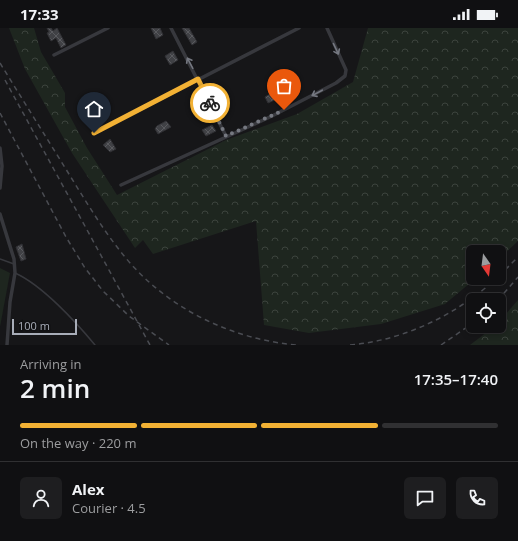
<!DOCTYPE html>
<meta charset="utf-8">
<style>
:root{--surface:#101012;--page:#1e1e20;--text:#f1f3f6;--muted:#9c9d9f;--line:#303032;--accent:#f2b134}
body{margin:0;font-family:"Open Sans",sans-serif;background:var(--page);color:var(--text);height:100vh;display:flex;flex-direction:column;font-size:15px;white-space:nowrap}
*{box-sizing:border-box;margin:0}
p{font-size:13px;color:var(--muted)}
.icon{flex:none;width:22px;height:22px;fill:none;stroke:currentColor;stroke-width:2;stroke-linecap:round;stroke-linejoin:round}
.map{position:relative;height:317px;overflow:hidden}
.sheet{display:flex;flex-direction:column;background:var(--surface);flex:1}
.sheet>*{flex:none}
.needle{width:26px;rotate:166deg}
.tools{position:absolute;left:466px;top:217px;display:grid;gap:8px}
.tools a{display:grid;place-items:center;width:40px;height:40px;border-radius:6px;background:var(--surface);box-shadow:0 2px 6px #0003,0 0 0 1px var(--line);font-size:20px}
.scale{position:absolute;left:12px;bottom:10px;width:65px;box-sizing:border-box;padding-left:4px;border:2px solid #a8adb8;border-top:0;font-size:11px;line-height:14px;white-space:nowrap;color:#a8adb8;-webkit-text-stroke:3px #111113;paint-order:stroke}
.pin{position:absolute;display:grid;place-items:center;width:34px;height:34px;color:#fff;margin:-41px -17px;border-radius:50% 50% 50% 0;rotate:-45deg;box-shadow:0 0 4px #0007}
.pin .icon{rotate:45deg}
.courier{position:absolute;display:grid;place-items:center;width:40px;height:40px;margin:-20px;border:3px solid #f2b134;border-radius:50%;background:#fff;color:#222;box-shadow:0 1px 5px #0007}
.headline em{font-style:normal;font-weight:600}
.headline div{display:flex;flex-direction:column-reverse}
.headline{display:flex;align-items:center;justify-content:space-between;height:68px;padding:0 20px}
h1{font-size:26px;font-weight:600;line-height:30px}
.bar{display:grid;grid-template-columns:repeat(4,1fr);gap:6px 4px;align-content:center;height:48px;padding:0 20px}
.bar i{height:5px;border-radius:3px;background:var(--line)}
.bar .selected{background:var(--accent)}
.bar p{grid-column:span 4}
.line{display:flex;align-items:center;gap:10px;padding:0 20px;border-top:1px solid var(--line)}
.line div{flex:1}
.round{display:grid;place-items:center;flex:none;width:42px;height:42px;border-radius:6px;background:var(--page)}
.status{display:flex;justify-content:space-between;align-items:center;height:28px;padding:0 20px;background:var(--surface);direction:ltr}
.status svg{height:11px;fill:currentColor}
.map>svg:first-child{display:block}
.grass{fill:#1e261f}
.forest{fill:url(#forest-crowns)}
.building{fill:url(#building-cross-hatch);stroke:#303034}
.lines{fill:none;stroke-linecap:round;stroke-linejoin:round}
.lane{stroke:#37383d;stroke-width:1.5}
.street{stroke:#37383d;stroke-width:3.5}
.rail{stroke:#4a4c52;stroke-width:1.5;stroke-dasharray:5 4;stroke-linecap:butt}
.oneway{stroke:#757881}
.done{stroke:#757880;stroke-width:4;stroke-dasharray:0 7.2}
.route{stroke:#f2b134;stroke-width:5}
</style>
<div class="status"><b>17:33</b><svg viewBox="0 0 49 12"><path d="M0 12V9h3v3zM5 12V6h3v6zM10 12V3h3v9zM15 12V0h3v12zM26 1h20v11H26zM47 4h2v5h-2z"/></svg></div>
<div class="map">
<svg width="518" height="317" viewBox="0 0 518 317">
<defs>
<pattern id="forest-crowns" width="20" height="18" patternUnits="userSpaceOnUse"><rect width="20" height="18" fill="#1e261f"/><path d="M2 6a3 3 0 1 1 6 0M12 15a3 3 0 1 1 6 0" fill="none" stroke="#3c433d"/></pattern>
<pattern id="building-cross-hatch" width="8" height="8" patternUnits="userSpaceOnUse"><rect width="8" height="8" fill="#404145"/><path d="M0 0l8 8M0 8l8-8" fill="none" stroke="#595a5e"/></pattern>
</defs>
<rect width="100%" height="100%" fill="#161618"/>
<!-- grass -->
<path class="grass" d="M0,240l10,5 -10,54z"/>
<!-- forest -->
<path class="forest" d="M9,0h25l7,24 24,41v14l22,41 30,47 109,-55 71,-26 56,-32 15,-54h150v213l-19,18v-7h-26v26h3l-31,26 -64,20 -72,9 -45,-8 -8,-104 -103,33 -10,-14 -8,8 -63,-95 -47,-84z
M518,272v45h-48l25,-19h4v-4z"/>
<!-- building -->
<path class="building" d="M47,0h4l2,3 4,-3 9,17 -5,3 -5,-10 -5,3 -4,-8 2,-1z
M151,0h9l3,7 -7,4z
M182,0h7l8,14 -5,3z
M173,23l5,9 -8,5 -5,-9z
M277,62l4,7 -13,6 -3,-6z
M166,93l5,6 -13,7 -3,-5 2,-3z
M212,97l4,6 -10,5 -4,-6z
M110,111l6,10 -6,3 -7,-7z
M22,216l4,15 -5,2 -5,-14z"/>
<g class="lines">
<!-- lane -->
<path class="lane" d="M0,231l14,5
M15,245c27,12 61,49 80,72"/>
<!-- street -->
<path class="street" d="M171,0l55,108
M54,27l54,-27
M94,105l205,-105
M0,120l2,18 -2,22
M121,157l151,-69 64,-33 9,-7 1,-6 -19,-42
M0,186l14,45 1,14 -5,29 -3,43"/>
<!-- rail -->
<path class="rail" d="M0,35c24,39 48,77 72,116 18,29 36,59 59,85 42,47 102,75 165,81
M5,52l145,265
M0,85l66,124 19,31 18,23 26,25 40,29
M499,248l19,-19
M498,272l20,-23
M350,317c55,-5 106,-30 147,-67
M441,317l32,-22"/>
</g>
<!-- one-way arrows -->
<defs><path id="oneway-shaft" d="M-6 0H5M1.5-3L5.5 0L1.5 3" fill="none" stroke-width="1.6" stroke-linecap="round" stroke-linejoin="round"/></defs>
<g class="oneway">
<use href="#oneway-shaft" transform="translate(336 21) rotate(65)"/>
<use href="#oneway-shaft" transform="translate(190 35) rotate(-118)"/>
<use href="#oneway-shaft" transform="translate(317 65) rotate(152)"/>
</g>
<g class="lines">
<!-- done -->
<path class="done" d="M210,75l16,33 58,-26"/>
<!-- route -->
<path class="route" d="M94,105l104,-54 12,24"/>
</g>
</svg>
<div class="tools">
<a><svg class="needle" viewBox="-14 -14 28 28"><path d="M0-13l5 13h-10z" fill="#e53935"/><path d="M0 13l5-13h-10z" fill="#9c9d9f"/></svg></a>
<a><svg class="icon" aria-label="locate" viewBox="0 0 24 24"><circle cx="12" cy="12" r="6"/><path d="M12 2v4M12 18v4M2 12h4M18 12h4"/></svg></a>
</div>
<div class="scale">100 m</div>
<div class="pin" style="left:284px;top:82px;background:#ea580c"><svg class="icon" aria-label="bag" viewBox="0 0 24 24"><path d="M5 8h14l-1 12H6zM9 8a3 3 0 0 1 6 0"/></svg></div>
<div class="pin" style="left:94px;top:105px;background:#1f2937"><svg class="icon" aria-label="home" viewBox="0 0 24 24"><path d="M3 11l9-7 9 7M6 9v11h12V9"/></svg></div>
<div class="courier" style="left:210px;top:75px"><svg class="icon" aria-label="bike" viewBox="0 0 24 24"><circle cx="6" cy="16" r="4"/><circle cx="18" cy="16" r="4"/><path d="M6 16l4-8h5l3 8M10 8l3 8H6M13 5h3"/></svg></div>
</div>
<section class="sheet">
<div class="headline"><div><h1>2 min</h1><p>Arriving in</p></div><em>17:35–17:40</em></div>
<div class="bar"><i class="selected"></i><i class="selected"></i><i class="selected"></i><i></i><p>On the way · 220 m</p></div>
<div class="line" style="height:72px"><a class="round"><svg class="icon" aria-label="person" viewBox="0 0 24 24"><circle cx="12" cy="8" r="4"/><path d="M4 21q1-7 8-7t8 7"/></svg></a><div><b>Alex</b><p>Courier · 4.5</p></div><a class="round"><svg class="icon" aria-label="chat" viewBox="0 0 24 24"><path d="M4 5h16v11H9l-5 4z"/></svg></a><a class="round"><svg class="icon" aria-label="phone" viewBox="0 0 24 24"><path d="M5 4h4l2 5-3 2q2 4 5 5l2-3 5 2v4C11 20 4 13 5 4z"/></svg></a></div>
</section>
